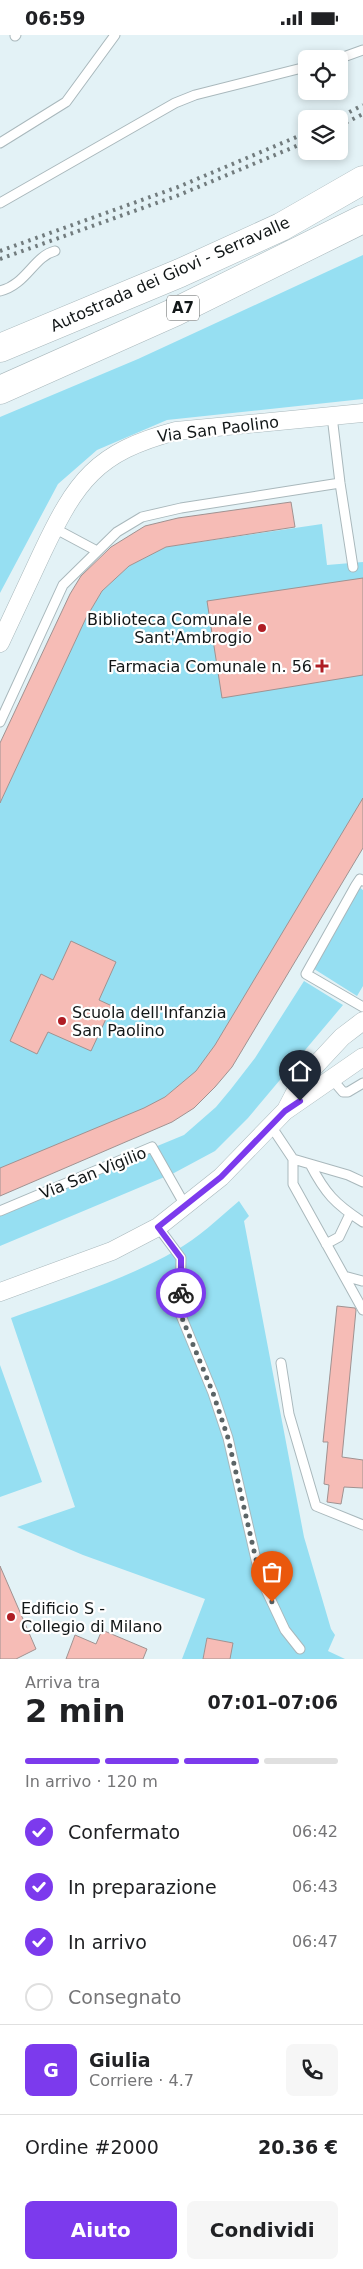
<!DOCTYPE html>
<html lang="it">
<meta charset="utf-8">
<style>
:root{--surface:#fff;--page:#f6f6f6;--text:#202124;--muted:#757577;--line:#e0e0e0;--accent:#7c3aed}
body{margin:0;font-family:"DejaVu Sans",sans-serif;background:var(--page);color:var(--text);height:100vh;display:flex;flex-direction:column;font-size:19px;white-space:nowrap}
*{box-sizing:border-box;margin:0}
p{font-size:16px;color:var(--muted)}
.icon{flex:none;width:28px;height:28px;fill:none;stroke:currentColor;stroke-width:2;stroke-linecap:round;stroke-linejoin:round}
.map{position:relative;height:1624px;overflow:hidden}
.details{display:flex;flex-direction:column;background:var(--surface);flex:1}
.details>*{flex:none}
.buttons{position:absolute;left:298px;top:15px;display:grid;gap:10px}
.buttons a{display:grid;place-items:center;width:50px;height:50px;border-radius:8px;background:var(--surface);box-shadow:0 2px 8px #0003;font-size:25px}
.pin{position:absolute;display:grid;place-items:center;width:42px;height:42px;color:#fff;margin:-51px -21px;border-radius:50% 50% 50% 0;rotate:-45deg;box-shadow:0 0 5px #0007}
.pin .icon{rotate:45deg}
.courier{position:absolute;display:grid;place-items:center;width:50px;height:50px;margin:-25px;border:4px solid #7c3aed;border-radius:50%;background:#fff;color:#222;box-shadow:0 1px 6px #0007}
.overview em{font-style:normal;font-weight:700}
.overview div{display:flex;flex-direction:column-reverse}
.overview{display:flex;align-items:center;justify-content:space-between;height:85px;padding:0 25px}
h1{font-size:32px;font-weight:700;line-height:38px}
.bar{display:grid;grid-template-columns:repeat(4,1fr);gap:8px 5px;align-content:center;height:60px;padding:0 25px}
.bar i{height:6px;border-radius:4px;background:var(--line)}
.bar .active{background:var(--accent)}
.bar p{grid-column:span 4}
.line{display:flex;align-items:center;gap:12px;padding:0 25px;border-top:1px solid var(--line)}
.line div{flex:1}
.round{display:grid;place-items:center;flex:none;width:52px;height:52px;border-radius:8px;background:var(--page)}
ol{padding:0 25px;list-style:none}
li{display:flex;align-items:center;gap:15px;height:55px}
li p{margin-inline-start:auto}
li .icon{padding:5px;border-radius:50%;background:var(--accent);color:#fff;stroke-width:4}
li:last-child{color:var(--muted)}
li i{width:28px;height:28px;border:2px solid var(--line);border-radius:50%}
.action{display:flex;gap:10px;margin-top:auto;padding:10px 25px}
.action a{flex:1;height:58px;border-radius:8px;background:var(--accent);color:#fff;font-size:20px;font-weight:700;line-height:58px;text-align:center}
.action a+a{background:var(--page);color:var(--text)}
.status{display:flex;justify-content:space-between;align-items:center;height:35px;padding:0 25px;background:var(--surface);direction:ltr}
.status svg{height:14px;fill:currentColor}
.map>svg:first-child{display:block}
.green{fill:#96dff2}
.building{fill:#f6bcb6;stroke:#a09291}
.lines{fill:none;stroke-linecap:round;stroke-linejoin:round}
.lane-casing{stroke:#a9b8bc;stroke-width:11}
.street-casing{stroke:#a9b8bc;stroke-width:19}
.highway-casing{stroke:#a9b8bc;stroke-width:29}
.lane{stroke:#fff;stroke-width:9}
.street{stroke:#fff;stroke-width:18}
.highway{stroke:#fff;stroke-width:28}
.rail{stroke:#727c7e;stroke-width:4;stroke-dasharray:2.5 5;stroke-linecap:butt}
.done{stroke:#5b6466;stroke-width:5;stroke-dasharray:0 9}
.route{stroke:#7c3aed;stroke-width:6}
.poi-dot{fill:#af1d24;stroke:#fff;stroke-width:2}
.labels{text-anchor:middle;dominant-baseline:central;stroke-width:4.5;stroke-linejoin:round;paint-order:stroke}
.shield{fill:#fff;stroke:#595d5d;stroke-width:1}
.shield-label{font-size:15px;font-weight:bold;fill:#121718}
.street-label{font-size:16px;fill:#121718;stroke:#fff}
.poi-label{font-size:16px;fill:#121718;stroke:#fff;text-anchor:end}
</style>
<div class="status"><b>06:59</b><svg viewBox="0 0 49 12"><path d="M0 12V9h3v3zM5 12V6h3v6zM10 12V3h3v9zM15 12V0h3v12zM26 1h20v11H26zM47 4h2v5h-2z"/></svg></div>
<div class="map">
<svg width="363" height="1624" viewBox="0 0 363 1624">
<rect width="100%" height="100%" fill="#e3f2f6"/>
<!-- green -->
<path class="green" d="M363,220v144l-196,21 -70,30 -39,34 -58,109v-176l138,-58z
M322,489l5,41 36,-3v241l-146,243 -20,26 -40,31 -157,66v-366l86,-185 16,-27 27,-25 37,-19z
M356,850l7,5v96l-6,10 -46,-29z
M304,946l39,24 -95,113 -33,33 -41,22 -174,73v-35l184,-76 32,-28 15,-18 24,-31z
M239,1166l10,15 -5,5 60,316 27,92 4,6 -7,16 17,8h-115l2,-16 -25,-5 -4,21h-21l23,-60 -122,-44 -66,-28 58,-20 -64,-189c55,-20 113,-38 164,-67 23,-13 43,-32 64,-50z
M0,1330l42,117 -42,15z"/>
<!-- building -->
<path class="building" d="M291,467l4,25 -129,20 -37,19 -27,25 -16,27 -86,185v-60l70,-149 11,-18 30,-29 34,-21 33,-8z
M363,543v97l-141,23 -15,-97z
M363,763v50l-131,219 -17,20 -21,21 -22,14 -172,74v-28l144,-60 21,-11 31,-26 19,-26z
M71,906l45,21 -17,38 13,6 -21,45 -43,-19 -11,22 -27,-13 31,-67 12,6z
M337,1271l18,2 1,2 -14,147 21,3v28l-19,-1 -3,17 -14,-2 2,-17 -5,-1 4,-42h-5z
M0,1531l36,83 -20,10h-16z
M102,1595l45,19 -4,10h-77l9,-24 21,9z
M207,1603l26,5 -3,16h-27z"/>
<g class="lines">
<defs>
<path id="lane" d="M15,1l1,-1
M338,24l25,-9
M0,108l66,-41 49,-67
M0,168l175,-100 20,-8 111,-28
M0,256c26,-6 34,-35 55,-40
M332,381l8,67 13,84
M54,493l43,23
M0,687l63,-137 54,-53 25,-15 39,-9 159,-25
M363,846l-3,-2 -4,6 -50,89 57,33
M331,1043l12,14h5l15,-9
M271,1091l22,33 55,16 15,7
M293,1124v25l70,126
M310,1129c15,29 25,40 53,58
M0,1176l152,-64 34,60
M158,1192l23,31 -1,55 33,80 15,45 32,139 25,53 15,19
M326,1209l13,-7 11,-23
M344,1241l18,5
M281,1328l8,51 27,92 47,19"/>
<path id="street" d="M0,608c14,-30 28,-60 42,-90 34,-72 54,-101 134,-122l187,-18
M287,1073l14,-27 41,-44 21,-16
M0,1257l112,-41 46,-24 63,-50 64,-66 78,-54"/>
<path id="highway" d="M0,313l180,-75 101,-46 82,-47
M0,355l175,-78 188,-93"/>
</defs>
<!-- lane casing -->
<use href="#lane" class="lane-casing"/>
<!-- street casing -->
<use href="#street" class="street-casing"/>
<!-- highway casing -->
<use href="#highway" class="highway-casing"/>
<!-- lane -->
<use href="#lane" class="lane"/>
<!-- street -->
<use href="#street" class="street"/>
<!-- highway -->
<use href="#highway" class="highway"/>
<!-- rail -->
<path class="rail" d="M336,84l27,-14
M339,91l24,-12
M0,216l178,-64 128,-54
M0,224l179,-64 127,-53"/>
</g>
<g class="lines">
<!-- done -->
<path class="done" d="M181,1258l-1,20 33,80 15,45 32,139 12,25"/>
<!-- route -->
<path class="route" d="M181,1258v-35l-23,-31 63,-50 64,-66 15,-10"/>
</g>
<!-- markers -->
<g class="poi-dot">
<circle cx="262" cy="593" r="5"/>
<path d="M319.5 623.5h5v5h5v5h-5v5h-5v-5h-5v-5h5z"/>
<circle cx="62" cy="986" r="5"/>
<circle cx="11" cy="1582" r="5"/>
</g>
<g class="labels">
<!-- shield labels -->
<rect class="shield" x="167" y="260.5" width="32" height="25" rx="4"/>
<g class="shield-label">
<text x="183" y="273">A7</text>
</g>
<!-- street labels -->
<g class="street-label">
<text transform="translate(170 239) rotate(-24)">Autostrada dei Giovi - Serravalle</text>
<text transform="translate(218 394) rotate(-7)">Via San Paolino</text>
<text transform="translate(93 1138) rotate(-22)">Via San Vigilio</text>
</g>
<!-- poi labels -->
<g class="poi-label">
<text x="252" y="584">Biblioteca Comunale<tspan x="252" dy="18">Sant'Ambrogio</tspan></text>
<text x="312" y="631">Farmacia Comunale n. 56</text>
<text x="72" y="977" text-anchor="start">Scuola dell'Infanzia<tspan x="72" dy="18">San Paolino</tspan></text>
<text x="21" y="1573" text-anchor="start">Edificio S -<tspan x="21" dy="18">Collegio di Milano</tspan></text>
</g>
</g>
</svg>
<div class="buttons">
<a><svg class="icon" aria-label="locate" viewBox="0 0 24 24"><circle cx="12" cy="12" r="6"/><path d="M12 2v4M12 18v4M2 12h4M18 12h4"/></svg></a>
<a><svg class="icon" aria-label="layers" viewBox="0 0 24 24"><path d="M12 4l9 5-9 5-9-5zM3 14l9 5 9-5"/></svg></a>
</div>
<div class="pin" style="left:272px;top:1567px;background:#ea580c"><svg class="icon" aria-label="bag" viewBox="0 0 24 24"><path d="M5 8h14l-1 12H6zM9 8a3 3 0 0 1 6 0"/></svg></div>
<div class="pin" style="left:300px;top:1066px;background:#1f2937"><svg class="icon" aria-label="home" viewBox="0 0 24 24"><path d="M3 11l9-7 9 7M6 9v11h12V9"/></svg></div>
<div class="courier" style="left:181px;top:1258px"><svg class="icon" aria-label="bike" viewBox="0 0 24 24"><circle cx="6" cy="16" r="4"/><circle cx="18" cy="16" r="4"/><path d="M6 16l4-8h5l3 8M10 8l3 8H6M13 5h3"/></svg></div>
</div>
<section class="details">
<div class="overview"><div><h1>2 min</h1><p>Arriva tra</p></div><em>07:01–07:06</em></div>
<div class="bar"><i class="active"></i><i class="active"></i><i class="active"></i><i></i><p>In arrivo · 120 m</p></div>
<ol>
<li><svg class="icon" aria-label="check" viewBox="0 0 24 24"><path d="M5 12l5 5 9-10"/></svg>Confermato<p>06:42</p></li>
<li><svg class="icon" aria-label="check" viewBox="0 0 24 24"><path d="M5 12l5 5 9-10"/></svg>In preparazione<p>06:43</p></li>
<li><svg class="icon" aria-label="check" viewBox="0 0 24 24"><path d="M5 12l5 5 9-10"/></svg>In arrivo<p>06:47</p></li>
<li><i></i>Consegnato</li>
</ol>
<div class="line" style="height:90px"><b class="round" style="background:var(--accent);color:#fff">G</b><div><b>Giulia</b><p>Corriere · 4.7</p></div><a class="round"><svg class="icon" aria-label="phone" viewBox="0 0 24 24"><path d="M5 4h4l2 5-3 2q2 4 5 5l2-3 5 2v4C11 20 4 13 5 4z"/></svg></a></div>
<div class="line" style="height:65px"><div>Ordine #2000</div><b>20.36 €</b></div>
<div class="action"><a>Aiuto</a><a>Condividi</a></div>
</section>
